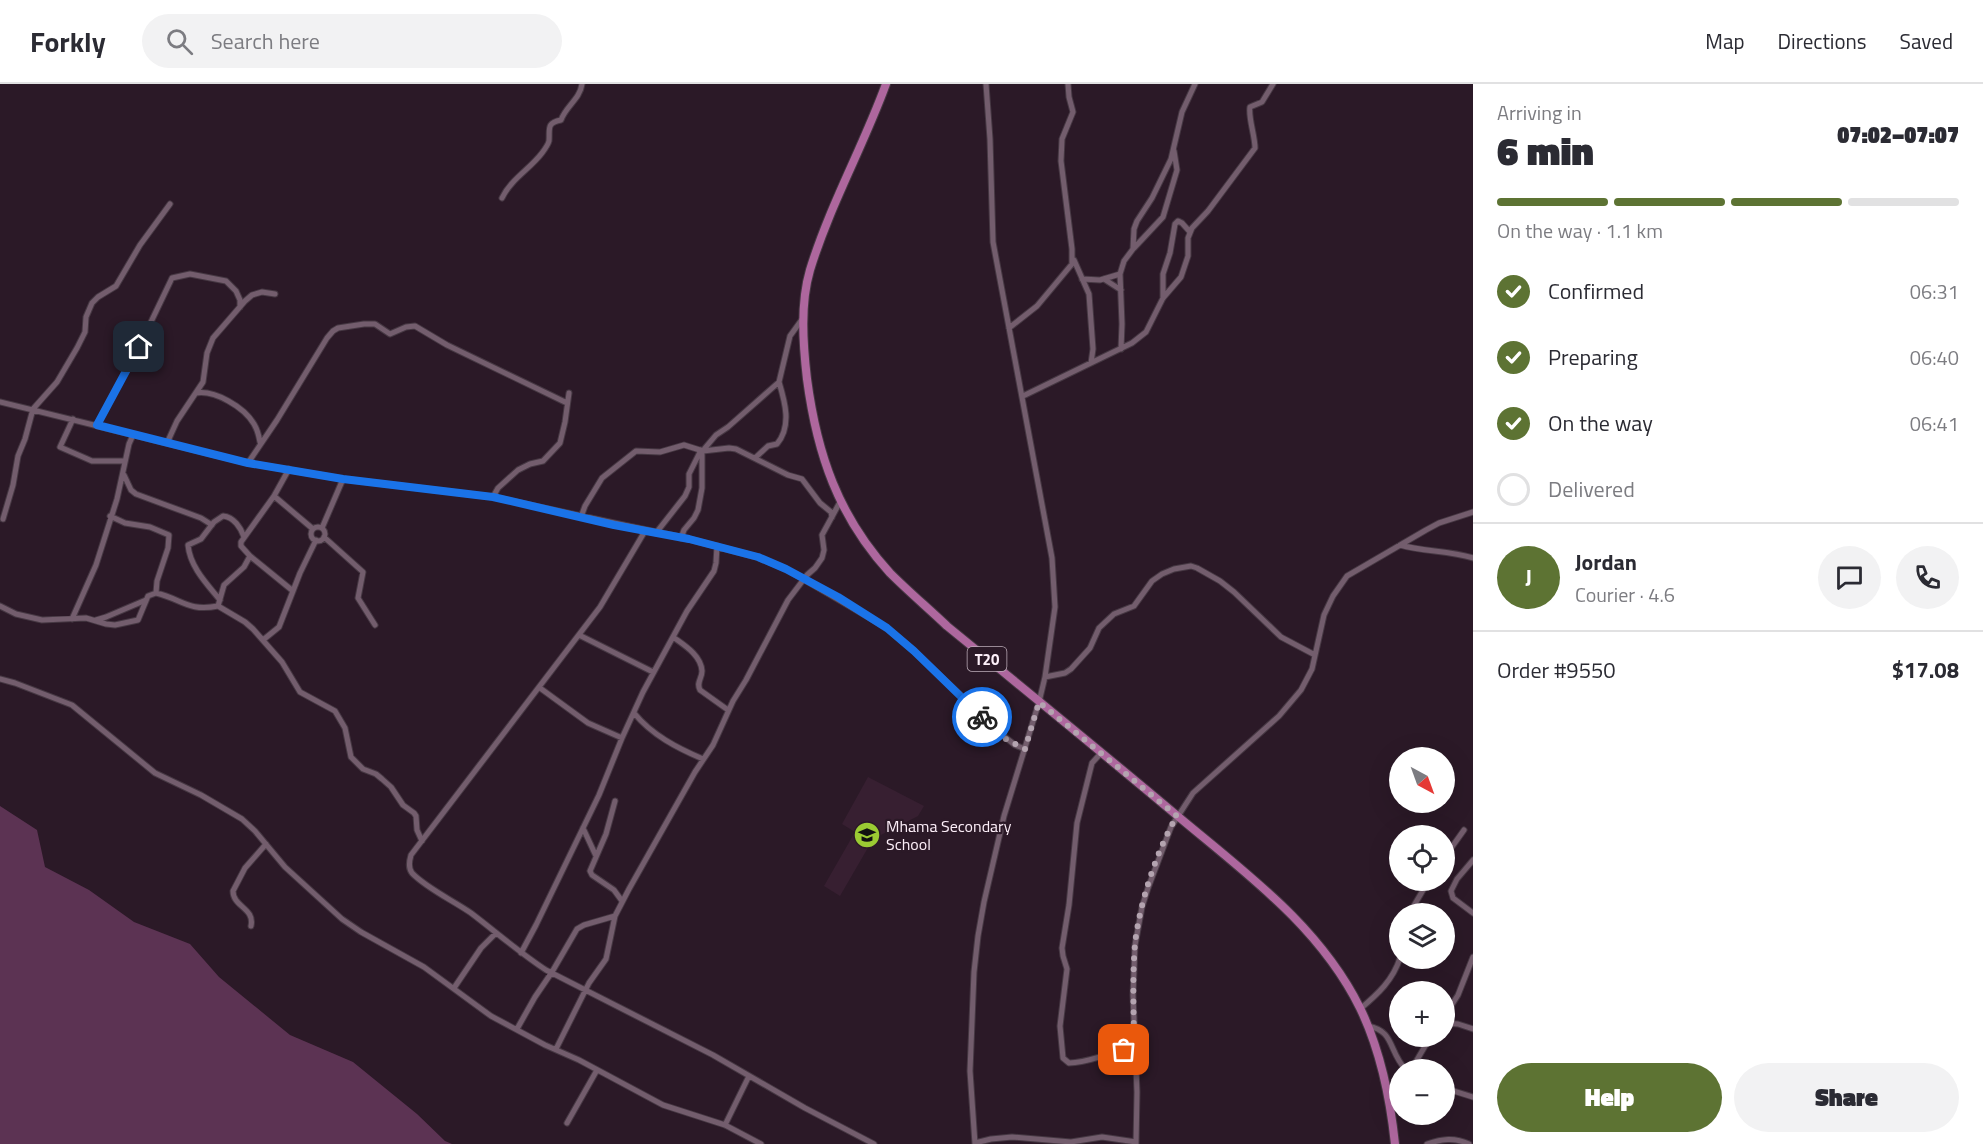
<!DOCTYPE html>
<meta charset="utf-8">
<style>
:root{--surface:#fff;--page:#f2f2f3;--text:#2b2b33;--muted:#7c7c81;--line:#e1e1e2;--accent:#5d7333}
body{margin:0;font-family:"Titillium Web",sans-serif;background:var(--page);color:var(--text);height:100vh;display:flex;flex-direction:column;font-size:22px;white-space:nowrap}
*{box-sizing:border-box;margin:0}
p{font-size:20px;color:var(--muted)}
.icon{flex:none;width:33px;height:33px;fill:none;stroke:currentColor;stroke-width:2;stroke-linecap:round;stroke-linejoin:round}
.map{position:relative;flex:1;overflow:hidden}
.sheet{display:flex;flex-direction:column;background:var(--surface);width:510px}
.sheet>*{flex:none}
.needle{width:39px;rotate:139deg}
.fabs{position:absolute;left:1389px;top:663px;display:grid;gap:12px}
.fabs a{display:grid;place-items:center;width:66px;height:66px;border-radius:50%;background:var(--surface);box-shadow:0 6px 24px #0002;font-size:30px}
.pin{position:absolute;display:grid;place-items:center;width:51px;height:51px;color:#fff;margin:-26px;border-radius:12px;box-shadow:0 3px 9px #0006}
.courier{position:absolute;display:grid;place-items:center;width:60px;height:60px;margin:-30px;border:4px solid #1a73e8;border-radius:50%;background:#fff;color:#222;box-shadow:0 2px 8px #0007}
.summary em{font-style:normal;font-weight:800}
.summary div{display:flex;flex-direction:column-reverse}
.summary{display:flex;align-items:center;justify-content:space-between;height:102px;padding:0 24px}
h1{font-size:39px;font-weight:800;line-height:45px}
.bar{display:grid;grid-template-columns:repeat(4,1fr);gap:9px 6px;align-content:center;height:72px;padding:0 24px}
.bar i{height:8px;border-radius:4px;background:var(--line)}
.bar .active{background:var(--accent)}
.bar p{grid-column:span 4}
.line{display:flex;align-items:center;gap:15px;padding:0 24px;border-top:2px solid var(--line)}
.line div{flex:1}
.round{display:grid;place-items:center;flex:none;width:63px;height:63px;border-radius:32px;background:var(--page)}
ol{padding:0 24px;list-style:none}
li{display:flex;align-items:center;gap:18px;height:66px}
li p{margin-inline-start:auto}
li .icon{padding:6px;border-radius:50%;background:var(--accent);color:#fff;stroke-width:4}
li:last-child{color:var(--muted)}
li i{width:33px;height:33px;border:3px solid var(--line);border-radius:50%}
.cta{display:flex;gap:12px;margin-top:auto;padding:12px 24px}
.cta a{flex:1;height:69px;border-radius:36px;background:var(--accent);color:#fff;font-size:24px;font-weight:800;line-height:69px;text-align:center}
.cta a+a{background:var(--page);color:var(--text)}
header{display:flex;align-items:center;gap:36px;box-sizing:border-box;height:84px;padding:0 30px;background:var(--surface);border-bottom:2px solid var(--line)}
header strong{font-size:28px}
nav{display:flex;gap:33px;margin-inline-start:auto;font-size:21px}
.search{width:420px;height:54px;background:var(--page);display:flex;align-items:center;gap:15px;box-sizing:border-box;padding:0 21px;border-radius:33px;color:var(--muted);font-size:22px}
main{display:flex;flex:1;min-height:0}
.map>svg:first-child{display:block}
.built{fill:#371f31}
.green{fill:#5c3353}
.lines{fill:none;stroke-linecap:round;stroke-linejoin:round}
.minor-casing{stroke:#463843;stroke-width:7}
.primary-casing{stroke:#463843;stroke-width:10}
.minor{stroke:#735d6d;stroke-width:5}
.primary{stroke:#ae679e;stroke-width:8}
.done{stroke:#b4a4b0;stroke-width:6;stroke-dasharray:0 10.8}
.route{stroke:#1a73e8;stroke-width:8}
.labels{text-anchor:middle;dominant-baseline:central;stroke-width:4.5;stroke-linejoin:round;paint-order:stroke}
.shield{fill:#2b1927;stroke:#beafba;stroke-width:1.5}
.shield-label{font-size:15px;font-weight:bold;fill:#fdeff9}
.poi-label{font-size:16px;fill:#fdeff9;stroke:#2b1927;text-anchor:start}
</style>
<header>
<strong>Forkly</strong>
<div class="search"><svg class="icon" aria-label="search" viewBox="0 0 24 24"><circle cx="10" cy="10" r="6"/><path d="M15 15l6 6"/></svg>Search here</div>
<nav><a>Map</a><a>Directions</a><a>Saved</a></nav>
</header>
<main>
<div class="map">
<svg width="1473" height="1060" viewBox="0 0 1473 1060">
<rect width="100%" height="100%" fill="#2b1927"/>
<!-- built -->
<path class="built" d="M868,693l56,29 -6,10 -45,23 -33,57 -16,-10 31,-54 -13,-8z"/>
<!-- green -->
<path class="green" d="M0,722l37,24 8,37 44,23 45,32 56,22 29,33 71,58 63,27 64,52 28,27 7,3h-452z"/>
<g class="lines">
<defs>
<path id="minor" d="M502,114c9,-19 28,-29 40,-45 3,-4 6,-8 7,-12 1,-12 -3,-18 12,-21 5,-14 19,-21 21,-36
M1134,164l29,-31 14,-47 -3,-19
M1074,176l15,34 4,55 -2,14
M1082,195l18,1 20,-6
M1104,195l17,11
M1163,214v-24l7,-21 5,-29 3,-3 4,2 8,9
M1009,244l28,-22 35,-42v-15l-11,-88 1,-22 11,-27 -4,-15 -1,-13
M1121,265l1,-25 -2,-50 4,-13 9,-12 1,-20 3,-8 15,-23 19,-39 11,-47 13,-28
M196,309c19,-3 48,14 58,31 3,5 5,12 6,18
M1023,312l109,-53 14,-11 17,-34 18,-21 7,-21v-18l4,-10 16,-17 47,-63c0,-12 -7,-31 -5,-41l12,-5 11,-18
M0,318l248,61 95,16 150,18 196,42 68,18 29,12 101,59 27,23 86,82 15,12 10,4
M73,335l-13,28 32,14h33
M97,341l42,-78 33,-69 18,-4 36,7 10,10 4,9v7
M167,359l10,-22 26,-39 4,-29 6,-15 32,-37 7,-6 10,-3 13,2
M755,374l13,-12 9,-2c15,-18 8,-42 2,-62
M248,379l29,-43 50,-82 6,-7 5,-3 26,-4h11l15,10 16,-7 9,-1 32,19 120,58
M124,391l7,15 5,4 65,24 11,7
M274,412l39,33
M493,413l5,-9 20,-18 12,-6 13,-3 17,-18 5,-21 4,-29
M110,432l15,7 25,4 19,8 -1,13 -11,33 -1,12
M581,433l4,-11 17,-28 34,-27 24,1 24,-7 19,6 26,-3 7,1 52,26 14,4 18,24 11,9 1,5
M3,435l10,-34 5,-29 7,-17 8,-30 24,-27 20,-34 8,-16 1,-15 6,-14 6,-6 18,-11 24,-41 30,-41
M311 450a7 7 0 1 1 14 0a7 7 0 1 1-14 0Z
M322,444l21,-49
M645,447l-45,76 -189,248c-2,7 -3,13 1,18 14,15 42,28 59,40 25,19 49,40 75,57l167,85 92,53 69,36
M656,449l29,-37 4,-9v-13l12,-24
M324,453l39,35 -5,26 17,27
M681,454l3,-8 10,-12 4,-8 4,-22v-35l3,-5 11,-13 12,-8 51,-45 11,-46 13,-18
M1400,461c24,7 49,5 73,13
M250,472l43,35
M220,516c-13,-16 -30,-33 -32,-55l13,-6 13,-17 9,-6c11,1 18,12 21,21
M0,522l16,8 26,6 44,-2 20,6 9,1 23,-5 10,-24 8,-3c26,6 32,19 62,13l6,-21 20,-18 6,-11 -9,-10v-4l33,-46 15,-27
M218,522l27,16 8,7 29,33 18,30 35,19 10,17 6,29 12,12 13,5 6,5 9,8 12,18 11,8 2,3 1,14 5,11
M72,535l24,-54 21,-66 12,-55 4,-9
M96,536l10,-3 40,-17
M579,551l74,37
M673,553c11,8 28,18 29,34 0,8 -6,11 -2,19l28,20
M263,556l16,-13 21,-54 16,-33
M1045,593l20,-4 6,-4 19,-21 9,-20 15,-14 20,-8 18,-25 10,-7 12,-5 17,-3 6,2 23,13 14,11 47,45 34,18
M0,595l15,4 57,22 83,68 46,22 41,24 13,12 30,36 57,52 19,13 63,35 67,49 54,29 34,15 84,45 62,20 36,19
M540,604l48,35 34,15
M634,629c18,22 43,35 69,46
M1102,668l-10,11 -15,60 -8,82 -7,43 1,8 4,13 -7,57 3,32 6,5c23,0 44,-14 65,-12
M615,717l-9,33 -16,37 2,4 22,15 8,11
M583,744l13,28
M1444,774l20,-28
M1473,776l-16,19 -6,12 2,7 20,15
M1409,830l20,-34
M251,842c4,-18 -18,-19 -18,-35l12,-23 21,-24
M521,869l15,-28 63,-130 23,-57 21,-46 44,-81 27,-40 2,-8 1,-17
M454,904l27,-40 15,-15
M1360,925c18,-15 33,-29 40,-51
M1444,933l14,-22 15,-38
M1444,939l14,1 15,5
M1368,942c27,5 20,25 38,44
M517,945l18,-32 17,-25 25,-43 7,-4 31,-9
M556,965l33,-66 17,-24 9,-43 14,-27 66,-117 18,-27 20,-44 13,-21 42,-80 19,-25 8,-7 7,-10 2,-8 -2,-15 18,-33
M1411,986l20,-34
M1444,1004l29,9
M1389,1013l11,-13
M567,1039l30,-53
M725,1041l24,-49
M975,1059l16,-4 21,-2 59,5 31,-5 34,5
M975,1060l-5,-73 4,-99 4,-36 6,-34 20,-86 35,-114 6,-25 10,-70 -3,-49 -59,-316 -3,-103 -4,-55
M1136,1060l1,-52 -4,-97 2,-50 7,-38 6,-19 23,-61 22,-34 86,-77 22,-26 11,-21 12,-54 9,-19 14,-20 79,-46 13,-7 34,-11
M1427,1060c15,-5 27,-7 42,0"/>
<path id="primary" d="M886,0c-23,63 -56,121 -76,186 -10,34 -7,74 -3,109 10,75 31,137 83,194 18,18 38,35 57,53 76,62 152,124 227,187 70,59 145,112 186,195 21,43 30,89 35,136"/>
</defs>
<!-- minor casing -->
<use href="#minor" class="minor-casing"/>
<!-- primary casing -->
<use href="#primary" class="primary-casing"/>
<!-- minor -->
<use href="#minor" class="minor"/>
<!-- primary -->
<use href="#primary" class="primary"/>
</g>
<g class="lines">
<!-- done -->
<path class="done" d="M982,633l24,22 19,10 14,-47 138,114c-20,33 -38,89 -42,128 -3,35 -1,71 -1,107l-10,-1"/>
<!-- route -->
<path class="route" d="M139,263l-42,78 151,38 95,16 150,18 121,28 75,14 69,18 28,12 52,28 49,31 27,23 68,66"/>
</g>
<!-- icons -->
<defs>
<symbol id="school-disc" viewBox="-11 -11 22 22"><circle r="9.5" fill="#9bcb33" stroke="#2b1927"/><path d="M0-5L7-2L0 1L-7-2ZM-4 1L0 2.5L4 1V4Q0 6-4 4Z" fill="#111"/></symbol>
</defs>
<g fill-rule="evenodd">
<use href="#school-disc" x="852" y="736" width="30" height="30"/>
</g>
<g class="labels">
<!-- shield labels -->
<rect class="shield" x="967.5" y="563" width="39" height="24" rx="4.5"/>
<g class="shield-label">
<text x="987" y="575">T20</text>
</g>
<!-- poi labels -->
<g class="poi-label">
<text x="886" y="742">Mhama Secondary<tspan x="886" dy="18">School</tspan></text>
</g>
</g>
</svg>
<div class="fabs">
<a><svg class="needle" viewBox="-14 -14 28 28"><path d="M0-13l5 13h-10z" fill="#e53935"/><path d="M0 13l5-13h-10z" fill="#7c7c81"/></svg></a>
<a><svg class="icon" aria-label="locate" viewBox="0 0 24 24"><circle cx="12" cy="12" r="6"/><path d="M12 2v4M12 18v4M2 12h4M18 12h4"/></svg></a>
<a><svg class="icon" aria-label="layers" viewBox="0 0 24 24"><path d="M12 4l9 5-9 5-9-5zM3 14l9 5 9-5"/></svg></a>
<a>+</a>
<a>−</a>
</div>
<div class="pin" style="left:1124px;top:966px;background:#ea580c"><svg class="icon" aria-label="bag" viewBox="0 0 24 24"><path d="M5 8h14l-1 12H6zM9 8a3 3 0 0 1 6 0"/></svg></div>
<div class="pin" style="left:139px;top:263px;background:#1f2937"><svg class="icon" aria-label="home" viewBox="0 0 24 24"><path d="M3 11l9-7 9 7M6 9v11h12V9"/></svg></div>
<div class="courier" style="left:982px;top:633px"><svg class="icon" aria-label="bike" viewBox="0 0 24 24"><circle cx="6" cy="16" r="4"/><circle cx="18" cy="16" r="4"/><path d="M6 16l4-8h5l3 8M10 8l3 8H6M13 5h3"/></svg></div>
</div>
<section class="sheet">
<div class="summary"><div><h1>6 min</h1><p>Arriving in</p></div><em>07:02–07:07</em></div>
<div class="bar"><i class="active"></i><i class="active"></i><i class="active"></i><i></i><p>On the way · 1.1 km</p></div>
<ol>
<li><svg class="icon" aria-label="check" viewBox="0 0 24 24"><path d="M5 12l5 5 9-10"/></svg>Confirmed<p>06:31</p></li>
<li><svg class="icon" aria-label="check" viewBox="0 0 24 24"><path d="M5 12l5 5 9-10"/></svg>Preparing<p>06:40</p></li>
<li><svg class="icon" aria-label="check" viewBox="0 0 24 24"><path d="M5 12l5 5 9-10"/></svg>On the way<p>06:41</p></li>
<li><i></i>Delivered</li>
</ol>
<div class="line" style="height:108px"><b class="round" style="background:var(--accent);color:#fff">J</b><div><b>Jordan</b><p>Courier · 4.6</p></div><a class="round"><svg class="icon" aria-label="chat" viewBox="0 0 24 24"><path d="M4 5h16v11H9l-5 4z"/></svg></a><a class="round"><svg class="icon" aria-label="phone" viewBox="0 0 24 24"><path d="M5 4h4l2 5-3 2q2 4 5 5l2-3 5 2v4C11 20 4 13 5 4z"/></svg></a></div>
<div class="line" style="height:78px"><div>Order #9550</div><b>$17.08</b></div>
<div class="cta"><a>Help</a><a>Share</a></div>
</section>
</main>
